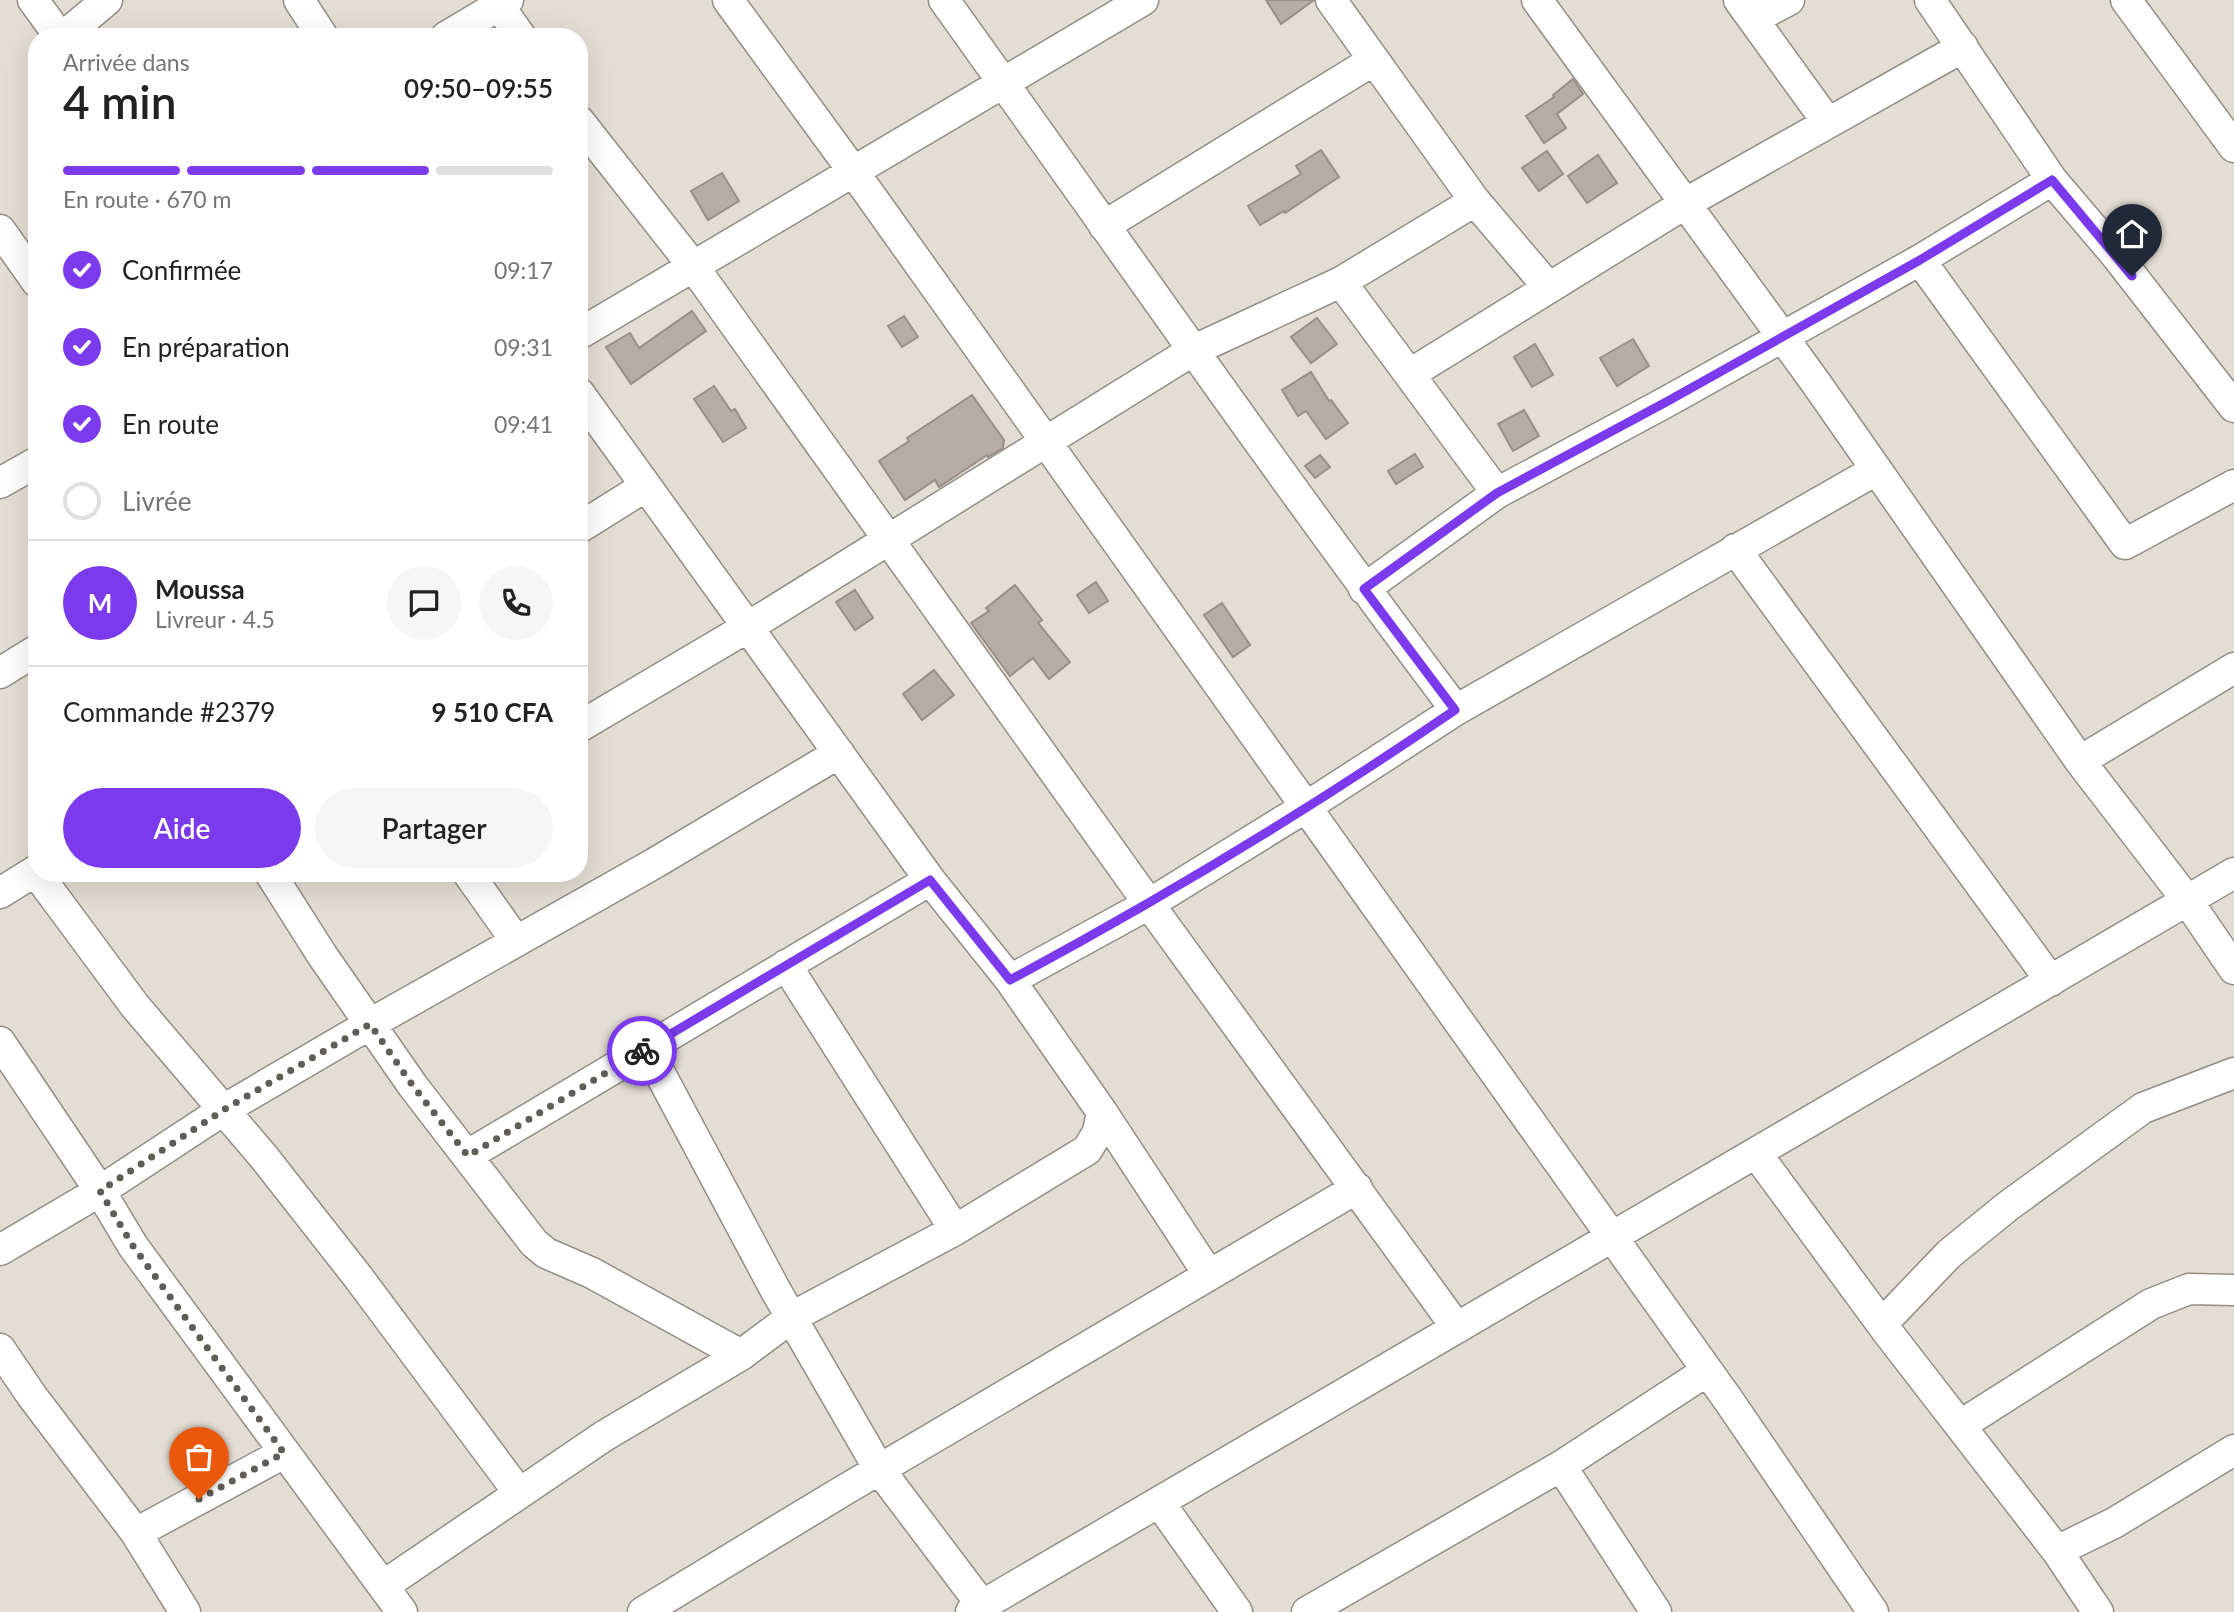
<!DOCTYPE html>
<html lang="fr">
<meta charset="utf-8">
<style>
:root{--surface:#fff;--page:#f6f6f6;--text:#222;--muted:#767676;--line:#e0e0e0;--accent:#7c3aed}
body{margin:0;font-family:Lato,sans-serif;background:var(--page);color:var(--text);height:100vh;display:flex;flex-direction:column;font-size:26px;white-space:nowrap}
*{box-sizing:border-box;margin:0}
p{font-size:23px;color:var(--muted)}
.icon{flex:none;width:38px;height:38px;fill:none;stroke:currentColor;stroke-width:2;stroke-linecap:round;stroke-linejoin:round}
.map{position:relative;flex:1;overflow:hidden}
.sheet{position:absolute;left:28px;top:28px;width:560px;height:854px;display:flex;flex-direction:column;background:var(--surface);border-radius:28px;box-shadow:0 7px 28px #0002}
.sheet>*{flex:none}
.pin{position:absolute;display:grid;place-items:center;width:60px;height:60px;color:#fff;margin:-72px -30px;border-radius:50% 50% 50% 0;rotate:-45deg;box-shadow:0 0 7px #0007}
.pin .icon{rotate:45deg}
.courier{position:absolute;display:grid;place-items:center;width:70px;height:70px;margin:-35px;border:5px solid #7c3aed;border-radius:50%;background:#fff;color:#222;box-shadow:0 2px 9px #0007}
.head em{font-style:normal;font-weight:600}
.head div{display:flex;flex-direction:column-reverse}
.head{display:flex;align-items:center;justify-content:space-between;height:119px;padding:0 35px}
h1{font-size:46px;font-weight:600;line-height:52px}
.bar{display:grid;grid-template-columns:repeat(4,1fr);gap:10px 7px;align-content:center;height:84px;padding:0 35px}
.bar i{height:9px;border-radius:5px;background:var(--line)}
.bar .current{background:var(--accent)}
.bar p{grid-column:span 4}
.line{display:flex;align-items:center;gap:18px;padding:0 35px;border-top:2px solid var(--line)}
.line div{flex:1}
.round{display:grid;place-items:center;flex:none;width:74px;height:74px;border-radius:37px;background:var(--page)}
ol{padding:0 35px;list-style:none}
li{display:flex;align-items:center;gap:21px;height:77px}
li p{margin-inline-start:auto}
li .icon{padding:7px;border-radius:50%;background:var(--accent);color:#fff;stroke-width:4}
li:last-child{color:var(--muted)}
li i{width:38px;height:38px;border:4px solid var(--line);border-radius:50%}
.cta{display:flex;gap:14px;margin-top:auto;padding:14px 35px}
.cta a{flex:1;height:80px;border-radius:42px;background:var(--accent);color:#fff;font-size:28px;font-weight:600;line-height:80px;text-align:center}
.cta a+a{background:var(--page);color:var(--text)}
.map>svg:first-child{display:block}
.building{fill:#b7aca6;stroke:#998e88;stroke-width:2}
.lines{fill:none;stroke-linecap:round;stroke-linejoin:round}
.minor-casing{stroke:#938d84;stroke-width:33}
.minor{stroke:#fff;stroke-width:30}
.done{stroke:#605c56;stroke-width:7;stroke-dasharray:0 12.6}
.route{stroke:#7c3aed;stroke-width:9}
</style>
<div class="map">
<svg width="2234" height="1612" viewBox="0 0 2234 1612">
<rect width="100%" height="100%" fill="#e4ddd3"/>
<!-- building -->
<path class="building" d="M1266,0h48l-33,24z
M1573,79l10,15 -26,20 9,14 -22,15 -18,-27 28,-19 -1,-2z
M1321,150l18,27 -54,36 -1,-2 -24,14 -12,-19 53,-32 -5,-8z
M1547,151l16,23 -24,17 -17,-23z
M1598,155l19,28 -30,20 -19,-27z
M722,173l17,28 -31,19 -17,-29z
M692,311l14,20 -75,53 -25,-37 24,-14 9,15z
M904,316l14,21 -16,10 -14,-21z
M1317,318l20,26 -26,19 -20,-26z
M1633,339l16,27 -32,20 -17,-28z
M1535,344l18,31 -21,12 -18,-30z
M1311,372l18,29 2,-1 17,23 -22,16 -20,-28 -8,5 -16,-26z
M714,386l17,25 4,-2 11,19 -23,14 -29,-43z
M972,395l32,45 -1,8 -15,9 -1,-2 -48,32 -4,-7 -30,20 -26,-39 30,-20 -2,-3z
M1524,410l15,26 -26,15 -15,-27z
M1415,454l8,13 -27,17 -8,-13z
M1320,455l10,12 -15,11 -10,-12z
M1096,582l12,19 -19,12 -12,-18z
M1015,585l27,35 -4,3 32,39 -21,17 -16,-21 -23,18 -39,-53 18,-12 -3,-3z
M855,590l18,28 -18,12 -19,-28z
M1222,603l28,42 -17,12 -29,-42z
M934,670l20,25 -32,25 -19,-26z"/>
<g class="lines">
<defs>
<path id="minor" d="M33,0l27,37
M299,0l24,37
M495,0l26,37
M728,0l125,171 876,1230 144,211
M944,0c170,237 336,477 512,710
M1331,0l144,201 74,87
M1537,0l279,383 264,378 107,139 47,69
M1739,0l89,123
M1930,0l122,180 63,74 119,153
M2126,0l108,147
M1753,19l36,-19
M63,37l44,-37
M446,37l62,-37
M579,121l114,145 456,638 308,424
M2052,180l-132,80 205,284 109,-59
M1104,226l270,-166
M0,230l37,52
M1341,282l156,211
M579,334l564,-334
M1410,374l276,-171 277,-156
M579,393l351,487 80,100 92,132 107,163
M0,483l37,-21
M579,528l67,-42
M1735,549l316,432
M1364,589l133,-96 171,-92 252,-141
M0,673l37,-23
M579,727l169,-100 444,-276 149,-69 134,-81
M2080,761l154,-93
M35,871l100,135 128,150 95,121 161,216
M270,873l52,82 91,131 121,157 12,10 46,20 149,82
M468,873l48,68
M0,893l37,-23
M786,965l169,265
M1010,980l139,-76 157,-97 150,-97 420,-240
M0,1042l100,149 33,55 269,366
M647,1049l129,242 103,178 108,143
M1756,1153l133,181 168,217 41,61
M468,1155l462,-275
M0,1250l100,-59 125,-82 145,-85 285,-161 184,-110
M1882,1324l67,-70 59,-48 135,-98 91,-35
M0,1349l32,47 104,137 49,79
M1961,1425l190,-121 38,-15 45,1
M1561,1466l95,146
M1159,1502l78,110
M136,1533l148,-80
M2057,1551l57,-28 120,-73
M383,1586l221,-150 137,-81 51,-38 163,-87 132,-80 11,-18 4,-20
M643,1612l198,-120 516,-304
M971,1612l1263,-739
M1307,1612l254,-146 146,-95"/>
</defs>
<!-- minor casing -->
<use href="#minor" class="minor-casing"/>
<!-- minor -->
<use href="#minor" class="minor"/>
</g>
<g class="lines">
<!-- done -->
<path class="done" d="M199,1499l85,-46 -151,-207 -33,-55 125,-82 145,-85 43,62 55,70 174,-105"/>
<!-- route -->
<path class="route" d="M642,1051l288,-171 80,100c153,-82 302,-172 445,-270l-91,-121 133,-96 171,-92 252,-141 132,-80 80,96"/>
</g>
</svg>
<div class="pin" style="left:199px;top:1499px;background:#ea580c"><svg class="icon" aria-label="bag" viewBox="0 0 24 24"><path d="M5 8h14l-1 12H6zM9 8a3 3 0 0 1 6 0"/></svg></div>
<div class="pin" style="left:2132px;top:276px;background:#1f2937"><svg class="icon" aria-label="home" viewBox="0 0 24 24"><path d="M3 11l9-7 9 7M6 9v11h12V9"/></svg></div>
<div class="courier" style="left:642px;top:1051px"><svg class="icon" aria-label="bike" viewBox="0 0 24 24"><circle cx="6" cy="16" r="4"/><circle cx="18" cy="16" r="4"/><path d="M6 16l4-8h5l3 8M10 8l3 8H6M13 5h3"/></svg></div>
<section class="sheet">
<div class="head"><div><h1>4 min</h1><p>Arrivée dans</p></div><em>09:50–09:55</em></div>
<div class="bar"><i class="current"></i><i class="current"></i><i class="current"></i><i></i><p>En route · 670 m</p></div>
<ol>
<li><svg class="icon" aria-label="check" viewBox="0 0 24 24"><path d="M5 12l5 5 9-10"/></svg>Confirmée<p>09:17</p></li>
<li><svg class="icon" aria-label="check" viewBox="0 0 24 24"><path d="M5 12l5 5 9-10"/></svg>En préparation<p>09:31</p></li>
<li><svg class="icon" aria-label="check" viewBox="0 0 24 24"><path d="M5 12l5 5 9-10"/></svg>En route<p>09:41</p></li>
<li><i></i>Livrée</li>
</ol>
<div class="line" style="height:126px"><b class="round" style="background:var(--accent);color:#fff">M</b><div><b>Moussa</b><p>Livreur · 4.5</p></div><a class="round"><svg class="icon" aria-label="chat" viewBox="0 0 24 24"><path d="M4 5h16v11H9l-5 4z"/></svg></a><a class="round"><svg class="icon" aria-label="phone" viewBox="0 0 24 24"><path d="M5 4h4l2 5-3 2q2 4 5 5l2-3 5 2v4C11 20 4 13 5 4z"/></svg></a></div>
<div class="line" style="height:91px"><div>Commande #2379</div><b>9 510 CFA</b></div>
<div class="cta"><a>Aide</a><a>Partager</a></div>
</section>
</div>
